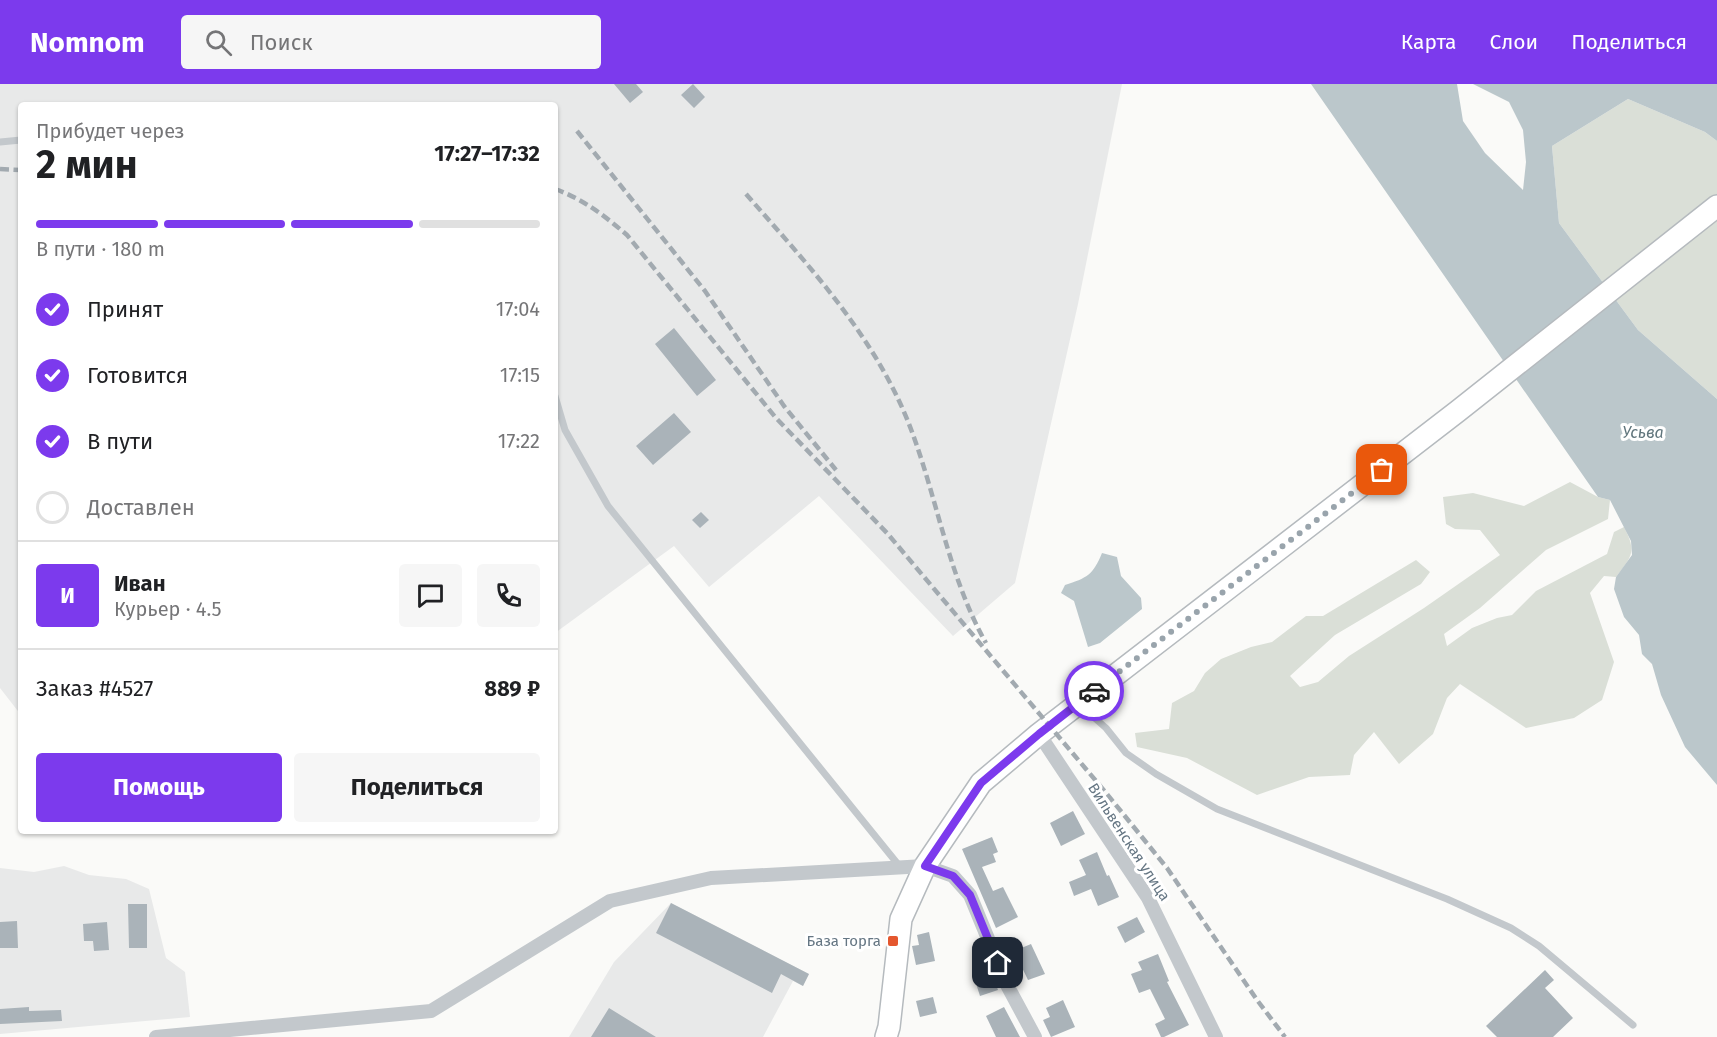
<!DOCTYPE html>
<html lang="ru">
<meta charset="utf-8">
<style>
:root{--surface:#fff;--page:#f6f6f6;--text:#202124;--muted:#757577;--line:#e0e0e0;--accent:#7c3aed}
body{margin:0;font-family:"Fira Sans",sans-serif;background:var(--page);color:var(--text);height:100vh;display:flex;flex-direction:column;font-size:22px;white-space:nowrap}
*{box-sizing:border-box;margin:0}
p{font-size:20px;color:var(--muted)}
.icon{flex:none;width:33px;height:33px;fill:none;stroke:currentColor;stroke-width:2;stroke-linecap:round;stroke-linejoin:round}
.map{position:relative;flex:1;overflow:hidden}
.panel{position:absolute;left:18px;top:18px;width:540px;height:732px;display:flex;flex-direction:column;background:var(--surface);border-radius:6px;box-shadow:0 2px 4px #0004}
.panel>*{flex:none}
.pin{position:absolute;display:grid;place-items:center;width:51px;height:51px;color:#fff;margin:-26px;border-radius:12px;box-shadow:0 3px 9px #0006}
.courier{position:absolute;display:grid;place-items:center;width:60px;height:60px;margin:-30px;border:4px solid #7c3aed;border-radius:50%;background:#fff;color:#222;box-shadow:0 2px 8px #0007}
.head em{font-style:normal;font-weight:700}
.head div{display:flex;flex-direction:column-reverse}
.head{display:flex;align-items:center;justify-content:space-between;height:102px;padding:0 18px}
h1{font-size:39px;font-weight:700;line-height:45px}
.bar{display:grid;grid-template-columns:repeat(4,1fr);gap:9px 6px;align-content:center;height:72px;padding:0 18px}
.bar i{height:8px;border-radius:4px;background:var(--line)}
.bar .on{background:var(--accent)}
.bar p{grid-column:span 4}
.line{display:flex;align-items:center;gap:15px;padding:0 18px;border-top:2px solid var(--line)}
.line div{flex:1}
.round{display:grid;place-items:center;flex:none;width:63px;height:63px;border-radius:6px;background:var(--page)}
ol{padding:0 18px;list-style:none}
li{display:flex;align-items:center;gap:18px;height:66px}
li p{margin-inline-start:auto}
li .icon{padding:6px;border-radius:50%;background:var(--accent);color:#fff;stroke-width:4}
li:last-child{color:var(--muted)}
li i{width:33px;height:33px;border:3px solid var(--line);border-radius:50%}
.action{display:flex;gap:12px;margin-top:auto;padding:12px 18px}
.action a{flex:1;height:69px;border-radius:6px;background:var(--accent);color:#fff;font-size:24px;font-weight:700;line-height:69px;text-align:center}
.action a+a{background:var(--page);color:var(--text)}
header{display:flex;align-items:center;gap:36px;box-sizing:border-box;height:84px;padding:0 30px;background:var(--accent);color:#fff}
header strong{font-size:28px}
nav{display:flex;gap:33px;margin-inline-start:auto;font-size:21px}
.search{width:420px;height:54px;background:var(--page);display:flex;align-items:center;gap:15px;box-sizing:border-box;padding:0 21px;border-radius:6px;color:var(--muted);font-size:22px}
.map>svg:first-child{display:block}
.built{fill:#e8e9e9}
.green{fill:#dadfd7}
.water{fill:#bbc7cb}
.building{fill:#aab3b9}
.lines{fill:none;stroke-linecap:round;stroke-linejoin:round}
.primary-casing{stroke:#b5babe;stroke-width:24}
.lane{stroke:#c3c8cc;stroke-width:7}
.street{stroke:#c3c8cc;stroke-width:14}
.primary{stroke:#fff;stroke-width:21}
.rail{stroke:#a2aab0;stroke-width:4.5;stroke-dasharray:9 4.5;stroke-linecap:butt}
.done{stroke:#99a4ac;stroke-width:6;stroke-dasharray:0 10.8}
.route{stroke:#7c3aed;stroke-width:8}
.poi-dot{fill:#e4572e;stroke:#fff;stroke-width:2}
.labels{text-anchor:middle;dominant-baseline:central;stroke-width:6;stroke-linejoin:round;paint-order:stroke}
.street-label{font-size:15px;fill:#657683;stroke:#fff}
.poi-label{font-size:15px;fill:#657683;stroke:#fff;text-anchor:end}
.water-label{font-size:16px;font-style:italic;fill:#60757c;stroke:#fff}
</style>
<header>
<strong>Nomnom</strong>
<div class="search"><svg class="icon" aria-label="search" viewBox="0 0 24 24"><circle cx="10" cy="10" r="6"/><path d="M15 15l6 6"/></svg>Поиск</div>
<nav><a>Карта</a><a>Слои</a><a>Поделиться</a></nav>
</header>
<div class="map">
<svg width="1717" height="953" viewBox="0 0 1717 953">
<rect width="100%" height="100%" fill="#fafaf8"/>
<!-- built -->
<path class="built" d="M0,0h1122l-44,220 -63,279 -62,53 -134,-140 -110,91 -35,-41 -119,87v-528h-534v610l-21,-27z
M64,782l25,9 37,4 23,10 17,69 19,14 5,45 -190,17v-166l34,4z
M671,819l138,71 -6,12 -10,-5 -30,56h-194l45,-75z"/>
<!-- green -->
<path class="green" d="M1628,15l77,33 12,9v258l-79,-69 -79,-107 -7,-77z
M1570,398l28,15 12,3 -2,19 -62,31 -66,58 -36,26 3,12 25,-18 25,-10 15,-3 24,-24 71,-37 7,-22 10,-5c13,25 8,29 -8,50l-12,-1 -14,17 24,69 -12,38 -28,18 -48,10 -66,-44 -13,14 -14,36 -34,30 -25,-32 -20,23 -4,20 -41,2 -52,18 -70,-37 -50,-11 -2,-14 34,-4 3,-26 22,-12 11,-18 16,-14 30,-12 21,-5 34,-26h17l93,-56 14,12 -9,12 -86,51 -45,41 10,11 18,-5 31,-26 75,-48 76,-53 -20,-25 -25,-1 -9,-5 -3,-27 30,-4 51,13z"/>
<!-- water -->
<path class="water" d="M1311,0h146l6,37 22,32 38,37 3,-28 -3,-32 -14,-28 -36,-18h244v57l-12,-9 -77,-33 -76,47 7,77 79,107 79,69v386l-32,-38 -24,-52 -9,-31 -10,-10 -3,-19 -15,-18 -10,-28 2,-12 16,-22 -1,-14 -21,-41 -12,-3z
M1102,469l15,4 4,19 20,22 1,11 -42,34 -12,4 -14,-46 -13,-8 4,-8c22,-7 28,-10 37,-32z"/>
<!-- building -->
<path class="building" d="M614,0h22l7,8 -13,11z
M693,0l12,13 -11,11 -13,-13z
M674,244l42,52 -19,16 -42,-52z
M674,329l17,19 -38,33 -17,-19z
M701,428l8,8 -9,8 -8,-8z
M1073,727l12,23 -24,12 -11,-23z
M992,753l6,15 -5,2 3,8 -14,5 11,24 10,-4 15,30 -22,11 -34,-79z
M1097,768l10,24 2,-1 10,22 -21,9 -7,-17 -17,7 -5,-14 17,-7 -7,-15z
M671,819l138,71 -6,12 -22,-12 -9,19 -116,-60z
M128,820h19v44h-18z
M1137,833l8,15 -20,11 -8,-16z
M17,837l1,27h-18v-26z
M107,838l2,28 -15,1 -1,-10h-9l-1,-17z
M929,848l6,29 -19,4 -4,-19 7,-1 -2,-10z
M1031,860l14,30 -17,6 -14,-29z
M1158,870l11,27 -2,1 22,43 -25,12h-3l-6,-13 10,-5 -15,-30 -11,4 -8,-19 11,-4 -4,-8z
M989,881l9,25 -18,6 -8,-25z
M1545,886l9,10 -9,8 28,30 -20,19h-56l-11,-11z
M933,913l4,16 -17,4 -4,-16z
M1063,916l12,27 -24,10 -8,-17 7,-3 -4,-9z
M29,923v4l32,-1 1,11 -62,3v-15z
M1004,923l16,30h-24l-10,-21z
M609,924l47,29h-65z"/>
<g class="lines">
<defs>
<path id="primary" d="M886,953l3,-10 12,-108 24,-53 56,-83 58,-49 419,-323 259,-205"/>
</defs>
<!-- primary casing -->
<use href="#primary" class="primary-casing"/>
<!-- lane -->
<path class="lane" d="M0,58l21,-2
M555,312l10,34 43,76 293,362
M1080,621l26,23 20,25 30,21 61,35 230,90 64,29 28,18 94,79"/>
<!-- street -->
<path class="street" d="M1039,650l109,164 68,139
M156,953l275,-26 179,-110 101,-23 214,-12 28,10 17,19 37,90 28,52"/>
<!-- primary -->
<use href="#primary" class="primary"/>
<!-- rail -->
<path class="rail" d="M577,47l128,160 79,115 52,64
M0,85l21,1
M555,105c28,10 50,27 72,46l149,183 111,115 220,261 60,74 90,132 28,37
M746,110c62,71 128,141 163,230 28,72 39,152 77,219"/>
</g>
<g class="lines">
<!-- done -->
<path class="done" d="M1094,607l288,-221"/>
<!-- route -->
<path class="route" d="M998,879l-28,-68 -17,-19 -28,-10 56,-83 58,-49 55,-43"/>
</g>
<!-- markers -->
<rect class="poi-dot" x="887" y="851" width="12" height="12" rx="3"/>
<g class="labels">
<!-- street labels -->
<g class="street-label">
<text transform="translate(1129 758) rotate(57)">Вильвенская улица</text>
</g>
<!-- poi labels -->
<g class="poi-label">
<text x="881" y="857">База торга</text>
</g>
<!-- water labels -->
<g class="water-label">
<text x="1643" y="348">Усьва</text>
</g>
</g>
</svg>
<div class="pin" style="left:1382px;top:386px;background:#ea580c"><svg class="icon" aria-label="bag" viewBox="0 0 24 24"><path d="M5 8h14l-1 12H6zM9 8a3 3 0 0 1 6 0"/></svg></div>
<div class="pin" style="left:998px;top:879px;background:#1f2937"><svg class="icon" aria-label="home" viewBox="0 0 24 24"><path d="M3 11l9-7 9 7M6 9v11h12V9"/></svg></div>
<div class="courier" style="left:1094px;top:607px"><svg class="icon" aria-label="car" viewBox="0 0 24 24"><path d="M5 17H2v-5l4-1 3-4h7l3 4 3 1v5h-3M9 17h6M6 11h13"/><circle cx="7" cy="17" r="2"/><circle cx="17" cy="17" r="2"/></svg></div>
<section class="panel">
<div class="head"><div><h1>2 мин</h1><p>Прибудет через</p></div><em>17:27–17:32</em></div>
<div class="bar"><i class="on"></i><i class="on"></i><i class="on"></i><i></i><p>В пути · 180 m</p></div>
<ol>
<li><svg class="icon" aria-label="check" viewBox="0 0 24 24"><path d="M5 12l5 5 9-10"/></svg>Принят<p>17:04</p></li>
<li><svg class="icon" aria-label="check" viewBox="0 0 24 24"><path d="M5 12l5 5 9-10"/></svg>Готовится<p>17:15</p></li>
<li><svg class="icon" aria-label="check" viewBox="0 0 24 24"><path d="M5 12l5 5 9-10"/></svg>В пути<p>17:22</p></li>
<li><i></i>Доставлен</li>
</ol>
<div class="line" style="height:108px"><b class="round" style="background:var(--accent);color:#fff">И</b><div><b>Иван</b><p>Курьер · 4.5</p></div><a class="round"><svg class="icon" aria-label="chat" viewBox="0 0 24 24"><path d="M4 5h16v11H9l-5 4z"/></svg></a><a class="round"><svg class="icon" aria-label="phone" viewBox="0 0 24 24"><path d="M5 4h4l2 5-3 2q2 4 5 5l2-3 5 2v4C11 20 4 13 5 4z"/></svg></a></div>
<div class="line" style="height:78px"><div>Заказ #4527</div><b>889 ₽</b></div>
<div class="action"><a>Помощь</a><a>Поделиться</a></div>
</section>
</div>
